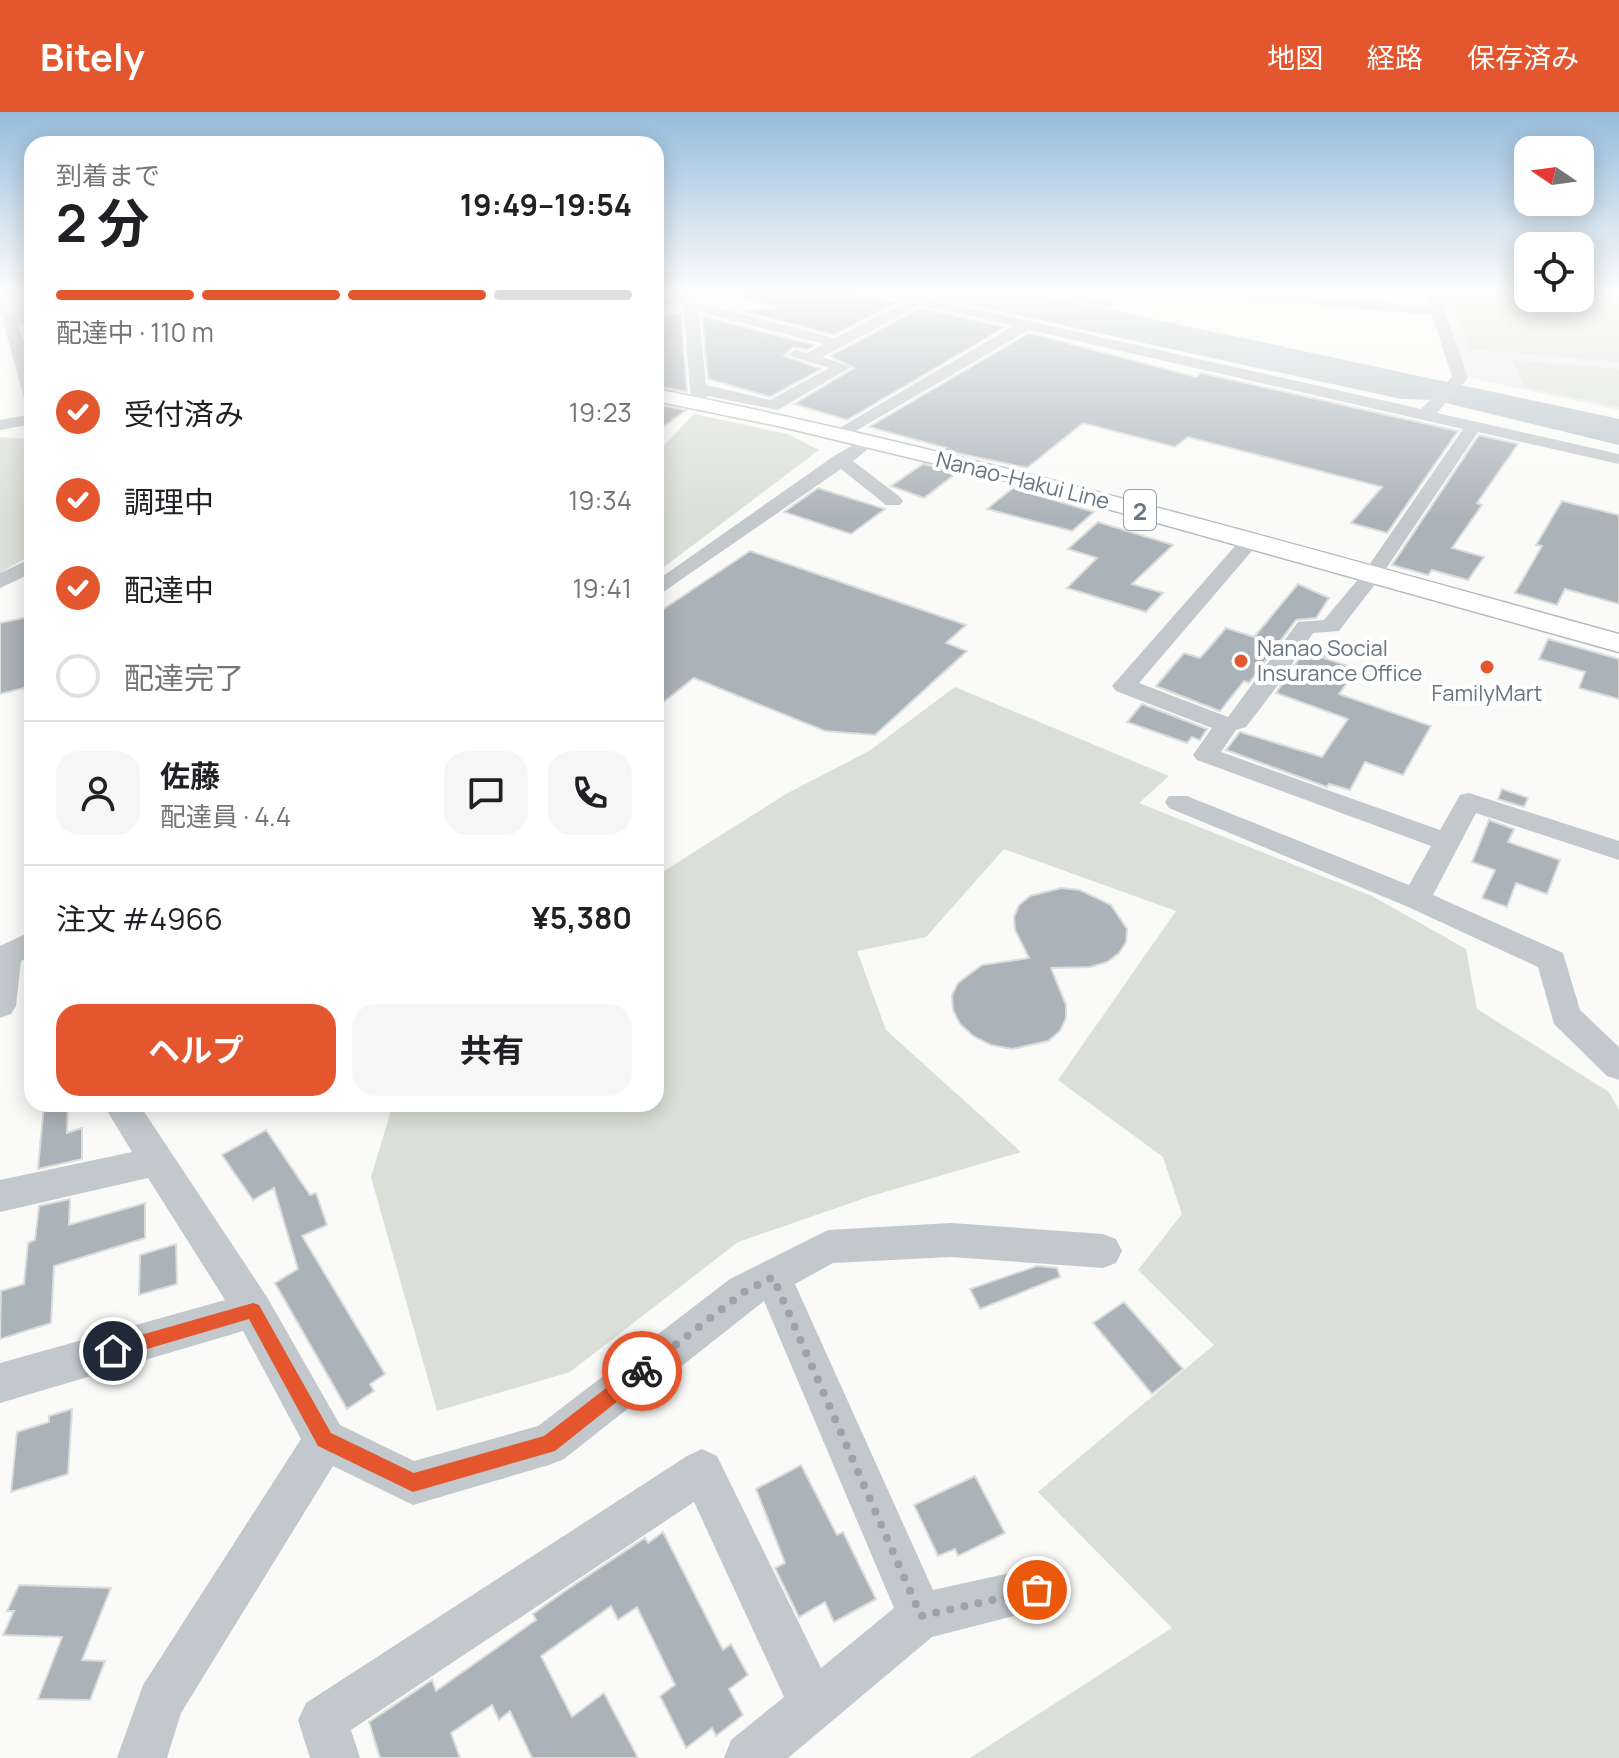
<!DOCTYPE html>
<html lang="ja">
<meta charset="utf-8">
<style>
:root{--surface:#fff;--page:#f6f6f6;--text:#202124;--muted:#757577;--line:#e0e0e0;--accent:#e4572e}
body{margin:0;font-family:Manrope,"Noto Sans JP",sans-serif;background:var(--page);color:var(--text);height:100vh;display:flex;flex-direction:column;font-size:30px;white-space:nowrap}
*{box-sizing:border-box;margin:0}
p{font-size:26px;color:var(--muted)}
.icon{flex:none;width:44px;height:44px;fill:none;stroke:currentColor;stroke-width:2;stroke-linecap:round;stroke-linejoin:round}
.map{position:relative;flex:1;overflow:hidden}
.drawer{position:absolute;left:24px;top:24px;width:640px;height:976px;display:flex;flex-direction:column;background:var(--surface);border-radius:24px;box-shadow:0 4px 20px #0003}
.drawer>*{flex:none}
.needle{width:52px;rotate:283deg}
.controls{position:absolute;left:1514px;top:24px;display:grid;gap:16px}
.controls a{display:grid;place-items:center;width:80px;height:80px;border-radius:16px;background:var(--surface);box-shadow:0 4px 20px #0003;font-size:40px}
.pin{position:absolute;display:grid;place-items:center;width:68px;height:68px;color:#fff;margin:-34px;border:4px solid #fff;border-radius:50%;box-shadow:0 2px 8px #0007}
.courier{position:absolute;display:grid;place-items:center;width:80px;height:80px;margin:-40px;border:6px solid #e4572e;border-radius:50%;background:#fff;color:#222;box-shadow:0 2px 10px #0007}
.summary em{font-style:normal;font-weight:700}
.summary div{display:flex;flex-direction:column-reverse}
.summary{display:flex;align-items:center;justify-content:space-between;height:136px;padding:0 32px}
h1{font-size:52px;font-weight:700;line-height:60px}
.bar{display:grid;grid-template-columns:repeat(4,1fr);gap:12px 8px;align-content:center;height:96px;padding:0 32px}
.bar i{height:10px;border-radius:6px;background:var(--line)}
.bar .on{background:var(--accent)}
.bar p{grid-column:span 4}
.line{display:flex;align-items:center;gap:20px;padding:0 32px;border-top:2px solid var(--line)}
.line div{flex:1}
.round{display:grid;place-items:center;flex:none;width:84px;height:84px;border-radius:24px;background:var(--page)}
ol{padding:0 32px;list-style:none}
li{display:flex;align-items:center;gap:24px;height:88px}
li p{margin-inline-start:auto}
li .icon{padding:8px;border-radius:50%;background:var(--accent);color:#fff;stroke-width:4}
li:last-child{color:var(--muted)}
li i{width:44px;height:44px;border:4px solid var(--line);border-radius:50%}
.primary-button{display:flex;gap:16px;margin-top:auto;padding:16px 32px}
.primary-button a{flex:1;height:92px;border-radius:24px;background:var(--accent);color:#fff;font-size:32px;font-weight:700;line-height:92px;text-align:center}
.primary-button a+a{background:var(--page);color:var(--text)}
header{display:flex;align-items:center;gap:48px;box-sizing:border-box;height:112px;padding:0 40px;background:var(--accent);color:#fff}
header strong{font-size:38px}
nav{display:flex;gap:44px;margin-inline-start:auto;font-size:28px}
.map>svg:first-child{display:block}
.built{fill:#e8e9e9}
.green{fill:#dadfd7}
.water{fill:#bbc7cb}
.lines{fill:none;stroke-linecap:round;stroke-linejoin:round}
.river{fill:#bbc7cb;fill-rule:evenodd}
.building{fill:#aab3b9;stroke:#dcdcda;stroke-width:2}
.major-casing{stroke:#b5babe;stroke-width:3}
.minor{fill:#c3c8cc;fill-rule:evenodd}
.major{fill:#fff;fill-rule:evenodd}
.route{fill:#e4572e}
.done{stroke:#99a4ac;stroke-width:8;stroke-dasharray:0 14.4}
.poi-dot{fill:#e4572e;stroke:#fff;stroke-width:3}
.labels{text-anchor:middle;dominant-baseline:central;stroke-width:8;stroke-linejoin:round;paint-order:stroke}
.far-street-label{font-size:22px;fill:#657683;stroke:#fff}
.far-poi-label{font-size:22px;fill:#657683;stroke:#fff;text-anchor:start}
.shield{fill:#fff;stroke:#939fa8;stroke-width:2}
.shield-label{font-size:24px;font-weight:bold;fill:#657683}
</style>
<header>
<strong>Bitely</strong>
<nav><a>地図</a><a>経路</a><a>保存済み</a></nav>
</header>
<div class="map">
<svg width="1619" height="1646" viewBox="0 0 1619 1646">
<rect width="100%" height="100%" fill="#fafaf8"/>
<!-- built -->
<path class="built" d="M1440,178h88v8h52v-8h39v120l-152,-33z"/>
<!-- green -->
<path class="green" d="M0,178h32v43l-7,-8 -25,-10z
M1447,178h81v8h52v-8h39v72l-149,-13z
M1512,248l107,9v38l-95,-20z
M694,302l94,20 31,16 -163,123v-119z
M0,325l28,2 4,17v95l-6,7 -26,15z
M955,575l214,89 -30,27 233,93 94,53 11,60 132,83 10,18v648h-649l202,-130 -134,-136 176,-147 -76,-75 44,-56 -19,-57 -105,-77 118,-169 -172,-62 -78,88 -69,14 29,79 135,122 -150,44 -133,46 -168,130 -133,39 -66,-234 22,-73h263v-228l130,-82 83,-43z"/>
<!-- water -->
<path class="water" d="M901,178h117l601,129v26l-185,-45 -33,-1z"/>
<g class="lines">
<!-- river -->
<path class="river" d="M963,178h46l263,54 10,2 4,6 -4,6 -10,2 -297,-63z"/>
</g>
<!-- building -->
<path class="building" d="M741,178h111l45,13 -63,32 -95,-25 39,-2 -38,-10z
M920,196l85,19 -158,93 -53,-16 60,-36 -24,-12z
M681,201l6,79 -31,-6v-67z
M702,204l113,29 -8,5 -14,-3 -9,9 37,13 -51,28 -62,-18z
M1029,221l167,44 5,-4 257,58 -71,102 -36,-10 31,-36 -194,-50 -13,10 -92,-24 -56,45 -84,-18 3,-2 -77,-21z
M656,292l30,6 -30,22z
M1479,323l39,9 -41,59 5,2 -30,43 32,9 -16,23 -36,-10 -4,5 -36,-10z
M923,352l35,8 -34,26 -33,-12z
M818,376l67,21 -34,25 -67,-22z
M1013,376l81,24 -22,19 -85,-22z
M1562,389l57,14v89l-54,-15 -8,16 -42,-12 27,-47 -6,-1z
M1098,410l75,23 -41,39 31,9 -17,19 -79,-24 30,-30 -29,-9z
M750,439l216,74 -20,18 21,8 -92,84 -50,-4 -131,-53 -38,30v-94z
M1298,472l31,14 -13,20 -20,2 -47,63 -5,-2 -24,30 -64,-25 28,-33 16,5 26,-30 28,9z
M32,504v70l-32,8v-71z
M1548,527l71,20v40l-40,-11 6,-16 -46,-13z
M1309,532l21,6 -6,8 33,11 -18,25 92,32 -28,49 -38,-13 -15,28 -21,-6 -2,3 -101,-37 14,-18 82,25 26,-38 -72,-26z
M1142,592l65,25 -7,11 -8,-3 -5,6 -60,-21z
M1502,677l26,9 -4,9 -26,-8z
M1489,708l25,9 -6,13 52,18 -13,34 -31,-11 -9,24 -25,-9 13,-28 -23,-8z
M1061,776l19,2 31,15 16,24 -1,13 -7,11 -12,9 -17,5 -39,1 15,37v13l-6,13 -12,10 -36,8 -21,-4 -18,-9 -13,-12 -7,-14 -1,-15 6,-12 24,-18 47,-7 -14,-28 -1,-13 5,-12 11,-9z
M44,992h24l-1,29 15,-5v31l-44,10z
M266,1018l44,65 6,-2 11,32 -25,11 83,138 -15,10 4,7 -27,18 -72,-126 23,-14 -24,-81 -21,12 -31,-45z
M70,1087l-1,26 76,-22v35l-91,28 -3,57 -51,16 1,-48 23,-7 4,-41 7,-3 4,-34z
M176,1132l1,40 -38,11 1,-40z
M1037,1154l20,2 3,9 -80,32 -10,-20z
M1124,1190l59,67 -31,25 -59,-71z
M72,1297l-4,65 -57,18 6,-60 32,-10v-6z
M801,1353l36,70 6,-3 33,67 -42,23 -9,-20 -26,15 -24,-49 10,-5 -29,-74z
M975,1364l30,57 -47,23 -3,-7 -17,7 -24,-51z
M663,1420l60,118 8,-6 17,31 -19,14 14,26 -27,21 -4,-8 -26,20 -26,-52 15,-11 -38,-78 -19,13 -7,-14 -70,50 31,61 32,-24 34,65h-106l-22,-47 -11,9 -7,-15 -41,28 9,25h-80l-11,-36 63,-42 4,11 100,-71 -3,-6 32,-23 80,-53 3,5z
M19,1473l92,3 -29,72 23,1 -15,39 -52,-1 24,-62 -59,-2 11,-24h-7z"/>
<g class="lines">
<defs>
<path id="major" d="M656,277c325,65 643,157 963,245v18l-608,-170 -233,-56 -122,-25z"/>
</defs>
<!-- major casing -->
<use href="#major" class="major-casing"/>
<!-- minor -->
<path class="minor" d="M680,178h14l3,12 137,36 71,-36 -39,-12c20,0 43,7 61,2l7,4 -2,3 489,110 31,-32 -20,-62 -248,-21 -7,-4h56l196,16 -4,-14 13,-2 30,88 -31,35 182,41v10l-141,-32 -99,147 -40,52 -26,2 -38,56 -29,38 -10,3 -15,22 219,78 20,-35 9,-2 150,48v19l-143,-47 -43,82 130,58 17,57 39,37v33l-12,-4 -53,-52 -16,-57 -132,-61 -237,-98 -4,-6 4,-6h18l222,89 22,-39 -234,-86 -4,-5 19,-27 -96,-37 -4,-5 131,-149h14l3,4 -3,4 -118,138 89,34 70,-95 26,-2 41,-49 98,-142 -434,-99 -187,109 -6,-1v-8l177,-104 -93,-21 -97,52 28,10 -73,43 -71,-14 -2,10 -6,1 -8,-5 -8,-98 -27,1v-8l25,-1zM699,200l124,32 -16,9 -12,-3 -8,5 42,13 -59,32 -64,-15z
M1035,178h26l54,14 -7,4z
M9,201l7,4 16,53v33l-8,-5 -22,-81z
M32,302v10l-32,6v-10z
M869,324l9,5 -25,20 47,36 3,4 -3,4h-14l-45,-36 -185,128v-16l178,-125z
M32,446v15l-32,15v-15z
M32,819v24l-11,6 -5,45 -5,8 -11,4v-72z
M103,992h36l128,193 73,128 74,36 124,-35 192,-147 98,-49 123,-7 152,11 13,5 6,12 -6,12 -13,5 -152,-11 -118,6 -38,21 138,306 104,-23 16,7 7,16 -7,16 -121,31 -144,121h-64l7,-18 53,-43 -90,-195 -343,228 9,28h-50l-12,-38 8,-17 381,-247 15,-7 15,7 104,212 73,-60 -130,-307 -200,158 -15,6 -136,40 -80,-39 -152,247 -14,45h-50l26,-73 158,-246 -58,-108 -243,72v-40l225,-63 -77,-122 -148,34v-32l132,-28z"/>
<!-- major -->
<use href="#major" class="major"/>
</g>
<!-- sky -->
<linearGradient id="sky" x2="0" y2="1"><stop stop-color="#96bcdc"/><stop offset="0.44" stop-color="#fdfdfc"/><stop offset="1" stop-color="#fdfdfc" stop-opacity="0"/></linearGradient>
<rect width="1619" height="408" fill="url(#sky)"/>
<!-- route -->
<path class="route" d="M253,1191l6,2 72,128 83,40 130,-37 92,-71h12l3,6 -3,6 -93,74 -142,41 -95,-46 -69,-127 -136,40 -9,-8 9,-8z"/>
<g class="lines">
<!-- done -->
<path class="done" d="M642,1259l102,-79 29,-15 148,339 116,-26"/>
</g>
<!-- markers -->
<g class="poi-dot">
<circle cx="1241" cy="549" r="8"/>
<circle cx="1487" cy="555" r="8"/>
</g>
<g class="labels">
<!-- far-street labels -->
<g class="far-street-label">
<text transform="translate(1023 368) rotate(14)">Nanao-Hakui Line</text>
</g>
<!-- far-poi labels -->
<g class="far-poi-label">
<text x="1257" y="536">Nanao Social<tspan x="1257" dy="25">Insurance Office</tspan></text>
<text x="1487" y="581" text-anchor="middle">FamilyMart</text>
</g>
<!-- shield labels -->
<rect class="shield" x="1124" y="378" width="32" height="40" rx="6"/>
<g class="shield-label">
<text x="1140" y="398">2</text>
</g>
</g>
</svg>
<div class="controls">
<a><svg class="needle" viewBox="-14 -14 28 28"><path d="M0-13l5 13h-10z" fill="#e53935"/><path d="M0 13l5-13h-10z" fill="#757577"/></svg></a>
<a><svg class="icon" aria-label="locate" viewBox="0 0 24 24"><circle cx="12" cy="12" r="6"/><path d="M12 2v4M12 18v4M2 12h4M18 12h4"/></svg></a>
</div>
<div class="pin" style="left:1037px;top:1478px;background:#ea580c"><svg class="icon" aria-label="bag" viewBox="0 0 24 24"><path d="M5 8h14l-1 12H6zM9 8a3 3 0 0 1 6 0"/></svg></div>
<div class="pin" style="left:113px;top:1239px;background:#1f2937"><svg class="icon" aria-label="home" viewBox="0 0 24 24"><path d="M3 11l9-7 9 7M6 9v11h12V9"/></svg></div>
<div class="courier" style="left:642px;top:1259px"><svg class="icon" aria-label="bike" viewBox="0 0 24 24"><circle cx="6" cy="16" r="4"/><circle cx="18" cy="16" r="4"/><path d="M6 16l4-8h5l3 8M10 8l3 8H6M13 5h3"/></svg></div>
<section class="drawer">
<div class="summary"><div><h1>2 分</h1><p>到着まで</p></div><em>19:49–19:54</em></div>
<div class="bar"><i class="on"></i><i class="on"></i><i class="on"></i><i></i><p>配達中 · 110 m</p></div>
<ol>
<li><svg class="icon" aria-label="check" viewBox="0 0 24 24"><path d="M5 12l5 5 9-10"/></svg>受付済み<p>19:23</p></li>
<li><svg class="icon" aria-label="check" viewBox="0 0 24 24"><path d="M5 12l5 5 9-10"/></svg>調理中<p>19:34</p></li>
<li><svg class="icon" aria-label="check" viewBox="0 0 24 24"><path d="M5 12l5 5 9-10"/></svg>配達中<p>19:41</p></li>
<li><i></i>配達完了</li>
</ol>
<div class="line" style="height:144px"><a class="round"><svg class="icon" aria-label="person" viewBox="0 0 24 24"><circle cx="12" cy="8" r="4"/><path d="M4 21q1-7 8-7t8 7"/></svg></a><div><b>佐藤</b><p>配達員 · 4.4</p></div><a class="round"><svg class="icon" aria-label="chat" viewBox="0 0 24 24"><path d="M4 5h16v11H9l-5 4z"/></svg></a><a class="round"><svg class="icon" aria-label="phone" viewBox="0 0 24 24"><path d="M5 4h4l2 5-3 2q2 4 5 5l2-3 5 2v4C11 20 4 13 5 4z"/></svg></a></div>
<div class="line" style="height:104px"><div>注文 #4966</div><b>¥5,380</b></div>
<div class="primary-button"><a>ヘルプ</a><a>共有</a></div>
</section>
</div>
